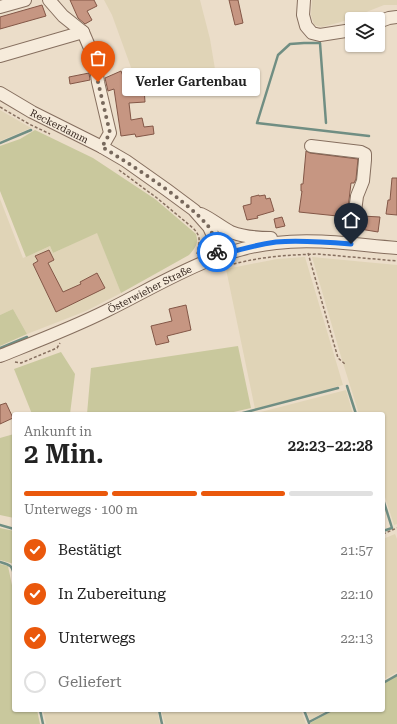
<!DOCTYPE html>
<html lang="de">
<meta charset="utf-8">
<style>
:root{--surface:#fff;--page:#f6f6f6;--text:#222;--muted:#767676;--line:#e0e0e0;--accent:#ea580c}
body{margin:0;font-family:"Roboto Serif",serif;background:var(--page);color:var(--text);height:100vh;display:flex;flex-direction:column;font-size:15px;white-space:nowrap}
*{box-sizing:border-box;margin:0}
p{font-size:13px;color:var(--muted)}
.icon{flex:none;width:22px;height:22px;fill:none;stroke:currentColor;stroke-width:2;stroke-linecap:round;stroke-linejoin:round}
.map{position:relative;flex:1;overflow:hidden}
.sheet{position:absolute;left:12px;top:412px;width:373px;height:300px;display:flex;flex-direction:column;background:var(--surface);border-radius:4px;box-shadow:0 1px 3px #0004}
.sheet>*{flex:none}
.tools{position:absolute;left:345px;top:12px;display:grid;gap:8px}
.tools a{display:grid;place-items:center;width:40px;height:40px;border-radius:4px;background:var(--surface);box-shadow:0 1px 3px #0004;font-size:20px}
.pin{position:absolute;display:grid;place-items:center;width:34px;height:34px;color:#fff;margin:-41px -17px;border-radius:50% 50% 50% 0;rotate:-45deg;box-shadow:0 0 4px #0007}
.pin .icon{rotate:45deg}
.courier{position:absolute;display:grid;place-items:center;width:40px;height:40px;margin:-20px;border:3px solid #1a73e8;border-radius:50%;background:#fff;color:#222;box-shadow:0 1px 5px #0007}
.bubble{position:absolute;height:28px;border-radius:4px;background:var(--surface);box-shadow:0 1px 3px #0004;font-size:13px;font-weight:600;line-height:28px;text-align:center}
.overview em{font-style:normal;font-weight:600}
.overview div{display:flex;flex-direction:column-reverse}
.overview{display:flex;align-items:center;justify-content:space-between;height:68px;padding:0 12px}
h1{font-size:26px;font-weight:600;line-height:30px}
.bar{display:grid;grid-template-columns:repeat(4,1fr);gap:6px 4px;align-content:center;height:48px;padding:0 12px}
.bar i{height:5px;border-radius:3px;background:var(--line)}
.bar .active{background:var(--accent)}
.bar p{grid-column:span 4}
ol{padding:0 12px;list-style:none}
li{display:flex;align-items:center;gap:12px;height:44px}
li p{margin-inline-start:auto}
li .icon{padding:4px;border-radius:50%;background:var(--accent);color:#fff;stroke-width:4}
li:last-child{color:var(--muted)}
li i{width:22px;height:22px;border:2px solid var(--line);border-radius:50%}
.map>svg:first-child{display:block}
.farmland{fill:#e0d4b7}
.green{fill:#c9c89d}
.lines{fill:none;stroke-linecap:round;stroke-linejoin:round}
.stream{stroke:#708e83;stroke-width:2.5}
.building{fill:#c69682;stroke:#835747}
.minor-casing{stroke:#866f5f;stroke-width:14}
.path{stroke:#866f5f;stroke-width:1.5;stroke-dasharray:3 2;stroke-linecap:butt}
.minor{stroke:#f6ebdb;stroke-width:12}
.done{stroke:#77685c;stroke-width:4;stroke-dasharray:0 7.2}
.route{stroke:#1a73e8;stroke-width:5}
.labels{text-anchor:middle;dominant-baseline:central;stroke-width:4;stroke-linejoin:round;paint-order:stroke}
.street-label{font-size:10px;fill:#382921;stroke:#f3e8d8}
</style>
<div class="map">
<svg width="397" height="724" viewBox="0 0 397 724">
<rect width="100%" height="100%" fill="#ebddc9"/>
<!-- farmland -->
<path class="farmland" d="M104,0h96l10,39 7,42 -59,3h-21l-25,-69z
M312,0h85v5h-13l-43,17 -19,5 -8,-2 -3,-10z
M0,110l31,18 -31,13z
M0,199l23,59 27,-12 3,7 44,-21 24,61 -35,18 -59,23 -14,-25 -13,6z
M305,257l38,128 -88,24 -29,-140 51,-10z
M312,257l85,8v259l-3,1 -11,-34v-77h-24l-17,-54z
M346,390l7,24h-100z
M395,534l2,5v133l-14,8v-141z
M43,710h114l3,14h-114z
M161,710h140l5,14h-141z
M306,710h22l-18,10z"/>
<!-- green -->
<path class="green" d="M35,130l58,28 62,41 41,35c3,10 -1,14 -7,21l-68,38 -24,-60 -44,20 -3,-7 -24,11 -26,-66v-45l20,-7z
M13,309l14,25 -27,12v-31z
M238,346l13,62 -26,6h-138l4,-46z
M61,352l14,22 -5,40h-38l-18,-45z
M14,434v84l-14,-3v-77z
M0,528l14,3v33l-14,-4z
M0,564l8,2 6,29v115h23l3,14h-40z
M397,676v48h-86l-1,-1 24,-13h49v-27z"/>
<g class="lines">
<!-- stream -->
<path class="stream" d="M326,123l-6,-80h-16l-14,1 -12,11 -21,68 112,13
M0,143l31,-13
M0,348l27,-11
M347,386l9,28
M239,414l99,-26
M383,499l9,29 -9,3
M0,525l14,4
M0,562c10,3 12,3 14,13
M383,683l14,-8
M40,710l3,14
M159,710l3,14
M304,710l5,13
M309,722l23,-12"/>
</g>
<!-- building -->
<path class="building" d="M70,0h24l3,6 -10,5 5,9 -7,4 -7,-6z
M229,0h9l5,23 -8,2z
M42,5l4,11 -46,13v-12z
M121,71l7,18 16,-1 1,14 -16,1 2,17 11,-2 2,9 9,-1 1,8 -18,3 -1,-3 -14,2 -7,-47 -6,2 -3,-13z
M89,73l1,7 -20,4 -1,-7z
M306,151l4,2 48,6 -2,20 -2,4h-3l-4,34 -48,-5 3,-21h-1v-7h2z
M392,178h5v37l-11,-1 2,-14h2z
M259,195v1l6,-1 1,4 4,-1 4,13 -17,5 1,2 -11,2 -4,-14 8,-2v-7z
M362,216l18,1 -2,15 -18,-3z
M282,217l3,9 -9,2 -2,-9z
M49,250l5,10 -6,3 15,29 18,-8 -1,-2 17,-9 8,15 -49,24 -23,-48 5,-3 -3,-5z
M186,305l5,25 -24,6 2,6 -13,3 -5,-19 21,-5 -3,-12z
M6,403l7,15 -13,6v-19z"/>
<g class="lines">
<defs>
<g id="minor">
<path d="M49,0l14,16 20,16 12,28 3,22 12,51 -8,14"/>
<path d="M304,0l-1,15 3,11 6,7 8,2 32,-5"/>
<path d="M0,7l25,-7"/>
<path d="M378,22l11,-4 8,-1"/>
<path d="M0,56l83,-24"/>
<path id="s1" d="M0,93l32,19 70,35 24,14 41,29 27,20 15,17 5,11 4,18"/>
<path d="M311,146l50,6 4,2v6l-2,21 -6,15 -4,31 -4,13"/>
<path d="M201,214c11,5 20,13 30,18 13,5 27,6 40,6"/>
<path id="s2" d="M0,356c35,-14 72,-28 106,-45 55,-27 108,-62 170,-68 40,-5 81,2 121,5"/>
</g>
</defs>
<!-- minor casing -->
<use href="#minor" class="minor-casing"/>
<!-- path -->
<path class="path" d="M0,107l29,17 21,10
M119,170l38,28 36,30c9,9 6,14 4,26
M308,253l30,105 7,6
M224,267c30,-10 62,-12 94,-13l79,7
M15,362l6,1 36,-15 3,-5
M383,534l14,-6"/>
<!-- minor -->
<use href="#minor" class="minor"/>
</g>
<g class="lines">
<!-- done -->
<path class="done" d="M98,82l12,51 -8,14c25,15 49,31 72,48 12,10 24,19 34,31 6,8 7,18 9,26"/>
<!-- route -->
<path class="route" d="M217,252l1,4c19,-6 38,-11 58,-14 25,-2 50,0 75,2"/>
</g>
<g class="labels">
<!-- street labels -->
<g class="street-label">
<text stroke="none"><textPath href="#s1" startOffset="68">Reckerdamm</textPath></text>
<text stroke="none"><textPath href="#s2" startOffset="164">Österwieher Straße</textPath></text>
</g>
</g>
</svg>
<div class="tools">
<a><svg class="icon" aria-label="layers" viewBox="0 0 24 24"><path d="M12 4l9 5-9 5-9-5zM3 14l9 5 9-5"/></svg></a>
</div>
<div class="pin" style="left:98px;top:82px;background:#ea580c"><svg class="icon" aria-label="bag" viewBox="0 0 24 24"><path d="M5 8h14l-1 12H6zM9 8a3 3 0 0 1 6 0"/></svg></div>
<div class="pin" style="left:351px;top:244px;background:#1f2937"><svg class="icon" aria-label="home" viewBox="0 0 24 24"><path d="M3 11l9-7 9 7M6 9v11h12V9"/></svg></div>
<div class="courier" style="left:217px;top:252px"><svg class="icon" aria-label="bike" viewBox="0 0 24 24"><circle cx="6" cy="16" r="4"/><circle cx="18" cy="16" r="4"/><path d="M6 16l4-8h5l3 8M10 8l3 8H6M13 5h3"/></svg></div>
<div class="bubble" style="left:122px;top:68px;width:138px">Verler Gartenbau</div>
<section class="sheet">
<div class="overview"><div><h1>2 Min.</h1><p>Ankunft in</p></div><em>22:23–22:28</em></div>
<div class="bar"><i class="active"></i><i class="active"></i><i class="active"></i><i></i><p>Unterwegs · 100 m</p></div>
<ol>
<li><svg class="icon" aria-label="check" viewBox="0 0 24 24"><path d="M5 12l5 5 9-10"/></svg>Bestätigt<p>21:57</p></li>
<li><svg class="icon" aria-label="check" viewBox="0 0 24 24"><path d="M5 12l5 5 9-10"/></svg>In Zubereitung<p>22:10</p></li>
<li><svg class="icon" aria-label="check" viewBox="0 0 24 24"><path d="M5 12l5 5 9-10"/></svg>Unterwegs<p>22:13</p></li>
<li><i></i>Geliefert</li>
</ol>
</section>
</div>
